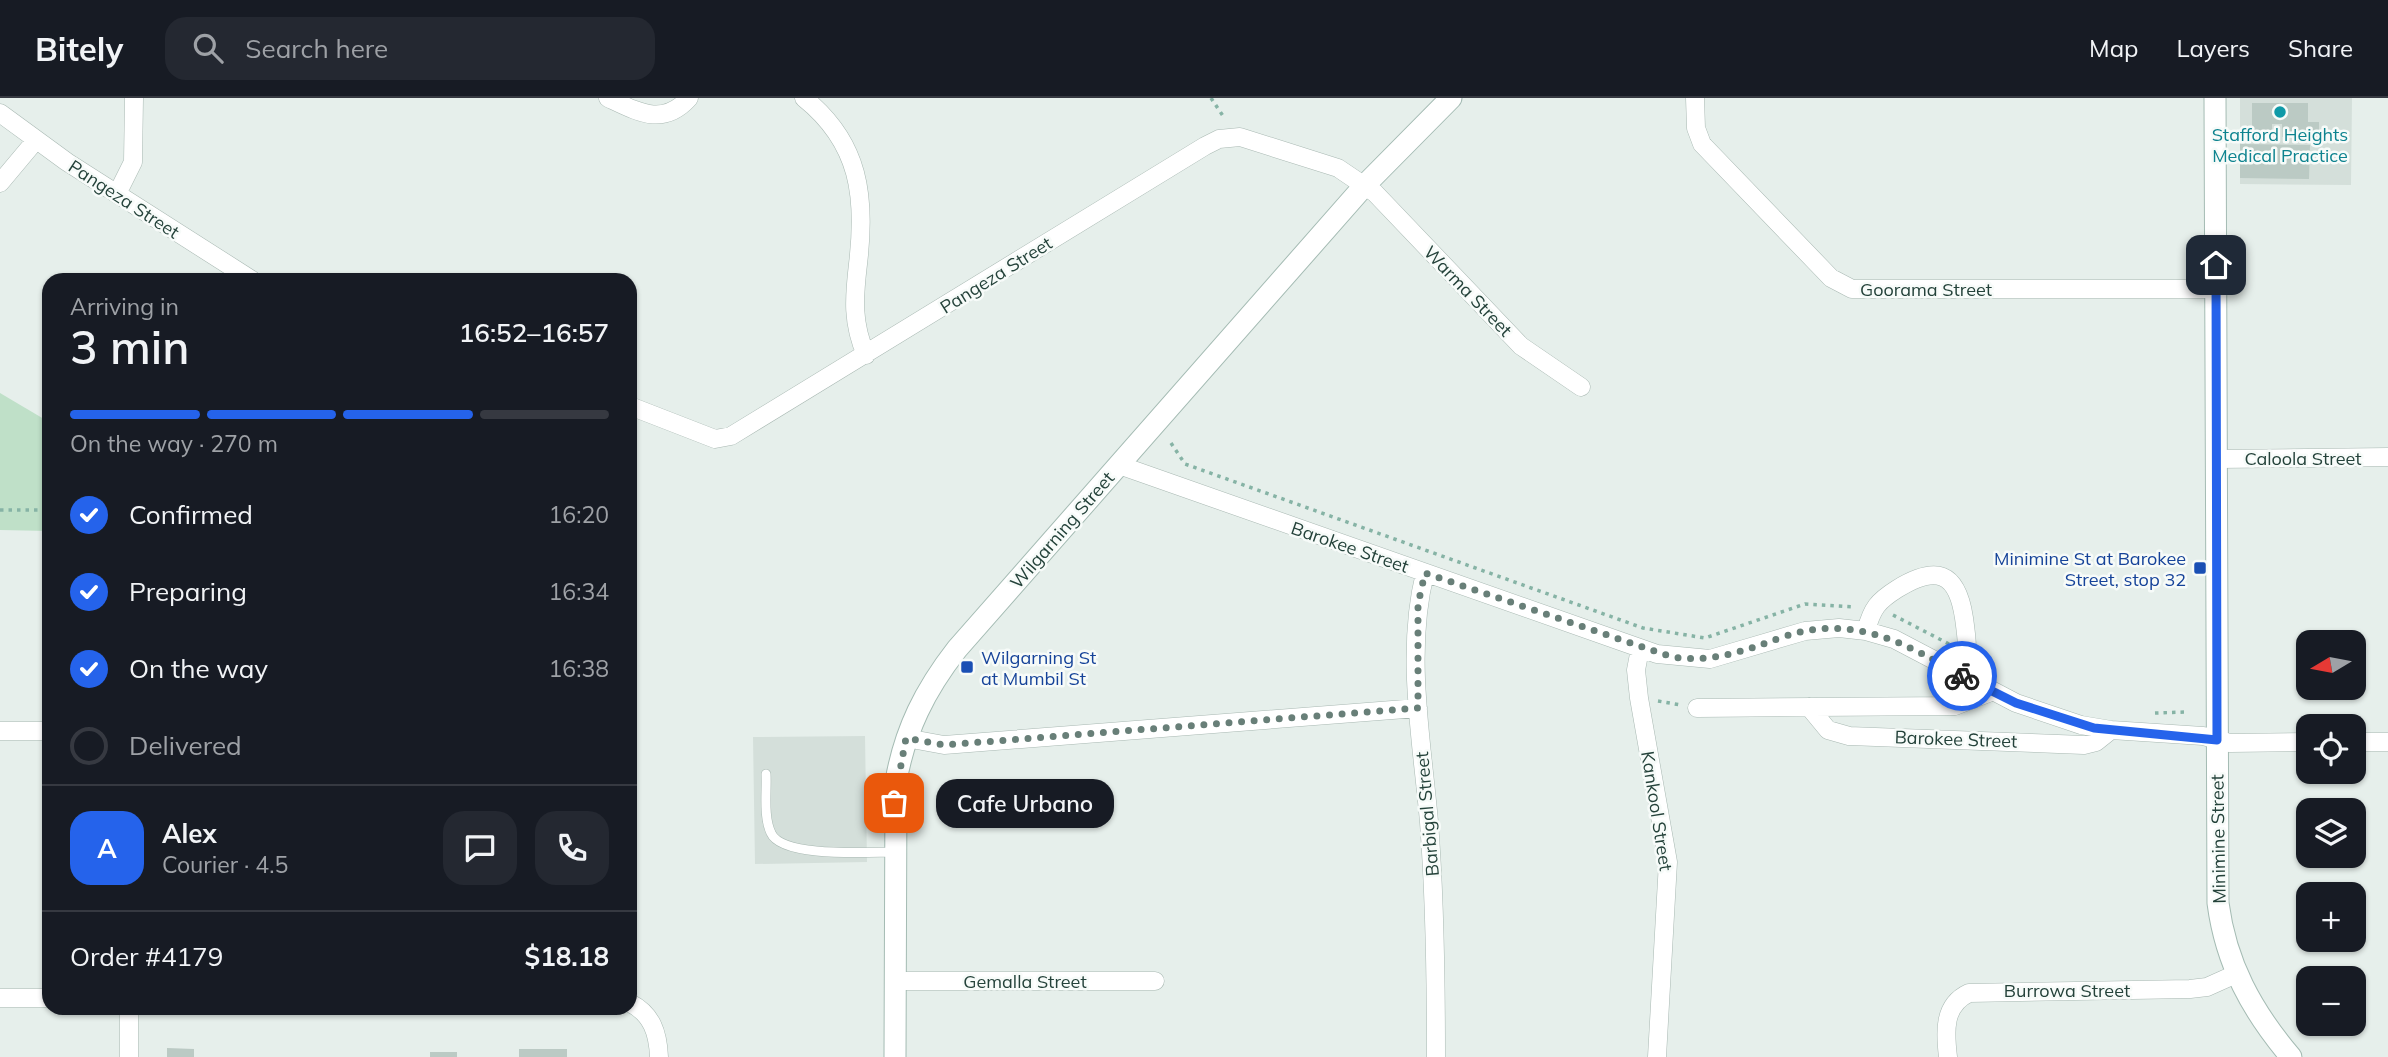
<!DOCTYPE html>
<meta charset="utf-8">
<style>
:root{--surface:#171b24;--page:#242831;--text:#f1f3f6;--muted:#9ea1a6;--line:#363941;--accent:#2563eb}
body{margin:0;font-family:Mulish,sans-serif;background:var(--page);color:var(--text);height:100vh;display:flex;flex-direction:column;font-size:26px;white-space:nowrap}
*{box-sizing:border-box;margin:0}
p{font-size:23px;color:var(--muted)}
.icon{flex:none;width:38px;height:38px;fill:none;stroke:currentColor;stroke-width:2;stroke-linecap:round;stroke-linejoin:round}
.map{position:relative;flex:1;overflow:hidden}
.drawer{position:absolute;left:42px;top:175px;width:595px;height:742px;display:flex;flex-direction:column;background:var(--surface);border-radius:21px;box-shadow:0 2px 5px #0004}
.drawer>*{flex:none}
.needle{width:46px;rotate:260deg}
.controls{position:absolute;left:2296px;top:532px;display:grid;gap:14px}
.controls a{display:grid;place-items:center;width:70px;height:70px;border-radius:14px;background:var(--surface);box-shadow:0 2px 5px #0004;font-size:35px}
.pin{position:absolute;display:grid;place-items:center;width:60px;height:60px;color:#fff;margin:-30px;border-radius:14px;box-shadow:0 4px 10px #0006}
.courier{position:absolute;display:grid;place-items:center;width:70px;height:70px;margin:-35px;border:5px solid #2563eb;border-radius:50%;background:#fff;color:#222;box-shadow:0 2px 9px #0007}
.bubble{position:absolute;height:49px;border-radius:21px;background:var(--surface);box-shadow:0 2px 5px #0004;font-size:23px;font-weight:600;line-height:49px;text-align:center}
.head em{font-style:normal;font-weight:600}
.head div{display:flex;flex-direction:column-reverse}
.head{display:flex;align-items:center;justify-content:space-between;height:119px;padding:0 28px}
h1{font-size:46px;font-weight:600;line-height:52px}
.bar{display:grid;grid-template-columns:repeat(4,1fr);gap:10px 7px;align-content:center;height:84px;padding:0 28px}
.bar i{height:9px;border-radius:5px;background:var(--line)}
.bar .on{background:var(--accent)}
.bar p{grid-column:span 4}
.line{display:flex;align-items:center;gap:18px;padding:0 28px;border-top:2px solid var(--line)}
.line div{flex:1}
.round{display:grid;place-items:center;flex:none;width:74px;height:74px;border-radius:21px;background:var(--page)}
ol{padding:0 28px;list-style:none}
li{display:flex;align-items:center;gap:21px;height:77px}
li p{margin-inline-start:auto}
li .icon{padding:7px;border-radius:50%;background:var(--accent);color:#fff;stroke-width:4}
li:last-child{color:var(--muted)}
li i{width:38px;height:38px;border:4px solid var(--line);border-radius:50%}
header{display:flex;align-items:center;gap:42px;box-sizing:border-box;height:98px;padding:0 35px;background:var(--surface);border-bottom:2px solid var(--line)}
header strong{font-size:33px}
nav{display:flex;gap:38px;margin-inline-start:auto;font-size:24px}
.search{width:490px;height:63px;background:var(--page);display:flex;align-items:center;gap:18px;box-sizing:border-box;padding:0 24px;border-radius:21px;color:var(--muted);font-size:26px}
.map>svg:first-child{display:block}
.built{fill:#d4dfda}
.green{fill:#bfe0c8}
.building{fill:#bbcac4}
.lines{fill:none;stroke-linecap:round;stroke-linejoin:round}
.lane-casing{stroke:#a8b8b2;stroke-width:10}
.street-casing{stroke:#a8b8b2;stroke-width:19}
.secondary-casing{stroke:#a4bbb3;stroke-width:23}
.path{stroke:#86b3a5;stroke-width:3.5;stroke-dasharray:3.5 5;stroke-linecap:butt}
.lane{stroke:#fff;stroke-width:9}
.street{stroke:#fff;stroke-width:18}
.secondary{stroke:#fff;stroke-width:21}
.done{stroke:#687f78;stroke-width:7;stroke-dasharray:0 12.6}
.route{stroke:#2563eb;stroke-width:9}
.culture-dot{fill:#0f9aa8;stroke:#f7fbf9;stroke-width:2.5}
.transit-dot{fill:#1a4fb4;stroke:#f7fbf9;stroke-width:2.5}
.labels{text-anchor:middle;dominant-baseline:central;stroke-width:5;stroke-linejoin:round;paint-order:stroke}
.culture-label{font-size:18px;fill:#0d838f;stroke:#f7fbf9}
.street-label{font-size:18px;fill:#24423a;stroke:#f7fbf9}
.transit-label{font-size:18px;fill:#164399;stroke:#f7fbf9;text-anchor:end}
</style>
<header>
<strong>Bitely</strong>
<div class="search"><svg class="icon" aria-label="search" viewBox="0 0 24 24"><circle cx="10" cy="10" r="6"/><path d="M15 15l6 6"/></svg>Search here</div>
<nav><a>Map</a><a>Layers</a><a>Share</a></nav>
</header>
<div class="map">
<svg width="2388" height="959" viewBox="0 0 2388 959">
<rect width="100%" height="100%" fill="#e6efeb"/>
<!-- built -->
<path class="built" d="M2240,0h112l-1,87 -111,-1z
M865,638l2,126 -112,2 -2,-127z"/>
<!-- green -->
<path class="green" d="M0,295l49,29v109l-49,-1z"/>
<!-- building -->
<path class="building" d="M2252,5h56v19h11v15h-37v-13h-10v10h-20z
M2240,46l70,1 -1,34 -69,-1z
M167,950l27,1v8h-27z
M519,951h48v8h-48z
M430,954h27v5h-27z"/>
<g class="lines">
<defs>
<path id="lane" d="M766,676c1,17 -3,42 5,59 11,25 97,19 123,19"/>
<path id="street" d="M608,0c30,14 55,29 81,0
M804,0c56,45 62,99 54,166 -4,34 -6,59 8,91
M1695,0l1,30 6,16 129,134 21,11h364
M0,15l67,49 185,118
M0,85l36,-43
M117,96l16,-32 1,-64
M630,308l85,33 16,-3 474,-290 14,-7 21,-2 98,31 37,25 146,153 60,41
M2217,361l171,-2
M1119,367l538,189 53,5 95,-28 34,-3 27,3 28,8 122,64 65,22 30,5 92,6 27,7 78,-1
M1425,475c-20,80 -3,168 4,249 6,78 7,157 7,235
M1866,533c6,-23 12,-30 31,-42 39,-24 60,-18 67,29 3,21 5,38 0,59
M1640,551l-4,21 3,28 29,164 -11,195
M1809,609l19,23 21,6 235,9 12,-3 15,-12
M1697,610l258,-2 36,-14
M0,633h49
M906,640l38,7 474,-37
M2354,644h34
M895,883h260
M0,900h49
M630,905c22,11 28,30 29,54
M129,959v-49
M1948,959c-3,-25 -5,-52 21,-64l221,-4 17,-2 29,-13"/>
<path id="secondary" d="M2215,0l3,805c8,61 34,108 73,154
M895,959l1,-276c9,-51 29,-91 61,-132l407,-463 87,-88"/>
</defs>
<!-- lane casing -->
<use href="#lane" class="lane-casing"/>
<!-- street casing -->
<use href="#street" class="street-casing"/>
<!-- secondary casing -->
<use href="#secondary" class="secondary-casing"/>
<!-- path -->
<path class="path" d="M1211,0l12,18
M1171,345l14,21 458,164 62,10 100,-34 50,3
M0,412h49
M1893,517l58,30
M1658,603l23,4
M2155,615l32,-1"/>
<!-- lane -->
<use href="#lane" class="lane"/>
<!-- street -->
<use href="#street" class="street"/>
<!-- secondary -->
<use href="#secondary" class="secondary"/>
</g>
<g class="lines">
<!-- done -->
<path class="done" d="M894,705l12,-65 38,7 474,-37v-104l7,-31 247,84c42,6 74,-7 114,-21 66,-22 120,7 176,40"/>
<!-- route -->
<path class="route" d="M1962,578l54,27 78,25 123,12 -1,-475"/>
</g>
<!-- markers -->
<circle class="culture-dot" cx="2280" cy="14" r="7"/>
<g class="transit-dot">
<rect x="2193" y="463" width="14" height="14" rx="3.5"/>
<rect x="960" y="562" width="14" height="14" rx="3.5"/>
</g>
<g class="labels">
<!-- culture labels -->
<g class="culture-label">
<text x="2280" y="36">Stafford Heights<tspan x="2280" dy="21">Medical Practice</tspan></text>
</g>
<!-- street labels -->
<g class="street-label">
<text transform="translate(124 101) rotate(33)">Pangeza Street</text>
<text transform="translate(996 177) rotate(-32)">Pangeza Street</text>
<text x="1926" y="191">Goorama Street</text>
<text transform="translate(1468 193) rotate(46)">Warma Street</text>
<text x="2303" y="360">Caloola Street</text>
<text transform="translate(1062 432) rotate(-49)">Wilgarning Street</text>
<text transform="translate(1350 449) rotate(19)">Barokee Street</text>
<text transform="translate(1956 641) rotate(2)">Barokee Street</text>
<text transform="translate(1657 713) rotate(81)">Kankool Street</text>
<text transform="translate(1427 716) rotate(-95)">Barbigal Street</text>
<text transform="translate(2218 741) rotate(-91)">Minimine Street</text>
<text x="1025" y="883">Gemalla Street</text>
<text x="2067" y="892">Burrowa Street</text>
</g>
<!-- transit labels -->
<g class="transit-label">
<text x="2186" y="460">Minimine St at Barokee<tspan x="2186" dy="21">Street, stop 32</tspan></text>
<text x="981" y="559" text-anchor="start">Wilgarning St<tspan x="981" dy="21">at Mumbil St</tspan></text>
</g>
</g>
</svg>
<div class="controls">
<a><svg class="needle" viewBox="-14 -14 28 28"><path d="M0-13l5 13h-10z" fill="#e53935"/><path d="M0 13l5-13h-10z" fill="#9ea1a6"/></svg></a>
<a><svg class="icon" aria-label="locate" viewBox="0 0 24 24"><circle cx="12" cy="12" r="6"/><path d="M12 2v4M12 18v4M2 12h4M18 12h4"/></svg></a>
<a><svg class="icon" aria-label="layers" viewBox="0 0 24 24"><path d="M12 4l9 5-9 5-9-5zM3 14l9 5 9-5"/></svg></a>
<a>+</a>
<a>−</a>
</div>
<div class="pin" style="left:894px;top:705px;background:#ea580c"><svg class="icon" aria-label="bag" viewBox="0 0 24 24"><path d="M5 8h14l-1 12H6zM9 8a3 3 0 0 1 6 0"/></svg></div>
<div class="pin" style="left:2216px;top:167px;background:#1f2937"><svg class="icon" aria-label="home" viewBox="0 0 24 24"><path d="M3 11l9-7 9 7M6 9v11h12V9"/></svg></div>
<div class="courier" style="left:1962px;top:578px"><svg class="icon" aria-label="bike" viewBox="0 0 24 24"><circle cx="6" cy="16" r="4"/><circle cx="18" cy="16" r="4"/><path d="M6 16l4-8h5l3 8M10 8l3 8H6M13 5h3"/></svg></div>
<div class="bubble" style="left:936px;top:681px;width:178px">Cafe Urbano</div>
<section class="drawer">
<div class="head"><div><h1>3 min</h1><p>Arriving in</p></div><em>16:52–16:57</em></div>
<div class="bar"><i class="on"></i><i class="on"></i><i class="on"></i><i></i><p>On the way · 270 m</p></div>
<ol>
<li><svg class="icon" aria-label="check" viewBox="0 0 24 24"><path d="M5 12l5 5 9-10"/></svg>Confirmed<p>16:20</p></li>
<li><svg class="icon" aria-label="check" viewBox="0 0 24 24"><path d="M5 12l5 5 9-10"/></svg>Preparing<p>16:34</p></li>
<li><svg class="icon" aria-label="check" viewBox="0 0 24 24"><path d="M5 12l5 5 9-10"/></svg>On the way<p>16:38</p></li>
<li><i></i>Delivered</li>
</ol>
<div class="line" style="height:126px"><b class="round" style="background:var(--accent);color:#fff">A</b><div><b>Alex</b><p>Courier · 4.5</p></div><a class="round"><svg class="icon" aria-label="chat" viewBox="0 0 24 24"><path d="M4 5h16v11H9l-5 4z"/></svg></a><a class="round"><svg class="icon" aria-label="phone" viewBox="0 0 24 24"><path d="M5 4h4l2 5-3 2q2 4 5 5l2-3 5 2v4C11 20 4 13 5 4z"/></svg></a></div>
<div class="line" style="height:91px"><div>Order #4179</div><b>$18.18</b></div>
</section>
</div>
